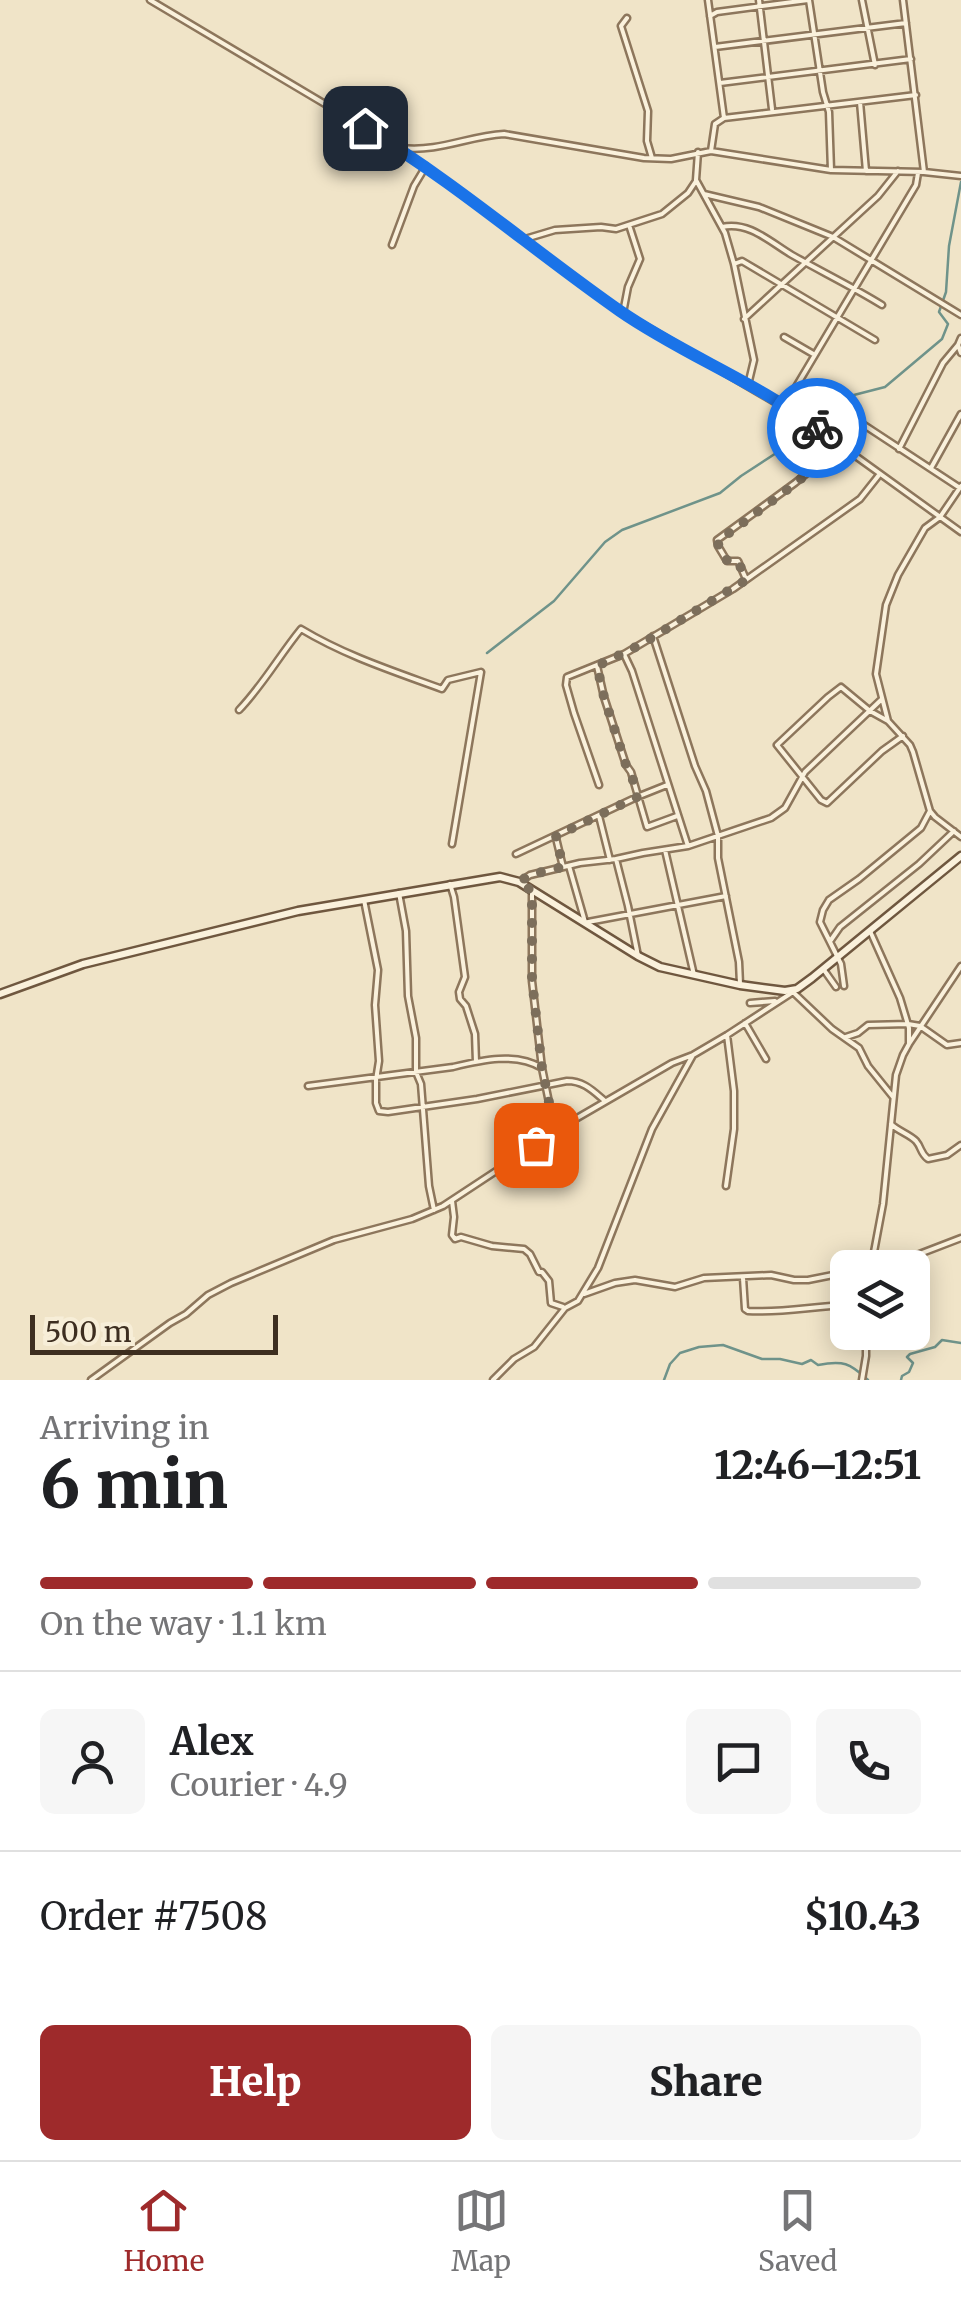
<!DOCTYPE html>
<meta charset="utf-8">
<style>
:root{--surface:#fff;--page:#f6f6f6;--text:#202124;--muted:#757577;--line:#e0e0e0;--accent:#9e2a2b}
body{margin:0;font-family:Merriweather,serif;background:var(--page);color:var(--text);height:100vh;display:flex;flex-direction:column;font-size:38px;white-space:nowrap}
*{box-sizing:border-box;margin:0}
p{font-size:32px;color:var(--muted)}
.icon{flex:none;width:55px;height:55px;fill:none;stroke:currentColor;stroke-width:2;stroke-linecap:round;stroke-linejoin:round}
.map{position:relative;height:1380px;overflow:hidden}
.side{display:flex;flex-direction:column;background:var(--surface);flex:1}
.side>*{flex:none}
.fabs{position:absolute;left:830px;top:1250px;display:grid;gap:20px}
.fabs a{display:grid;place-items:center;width:100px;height:100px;border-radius:15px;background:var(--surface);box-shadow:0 5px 25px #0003;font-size:50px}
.scale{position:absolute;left:30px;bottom:25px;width:248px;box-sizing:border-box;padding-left:10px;border:5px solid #3d2e20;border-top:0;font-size:28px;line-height:35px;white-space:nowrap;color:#3d2e20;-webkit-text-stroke:8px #f7eed8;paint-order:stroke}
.pin{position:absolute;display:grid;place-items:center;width:85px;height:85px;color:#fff;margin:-42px;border-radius:20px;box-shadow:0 5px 15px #0006}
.courier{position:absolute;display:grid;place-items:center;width:100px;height:100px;margin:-50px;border:8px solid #1a73e8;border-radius:50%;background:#fff;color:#222;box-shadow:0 2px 12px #0007}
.summary em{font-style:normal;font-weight:800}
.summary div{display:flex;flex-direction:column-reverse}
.summary{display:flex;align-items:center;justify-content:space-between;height:170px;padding:0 40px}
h1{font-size:65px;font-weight:800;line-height:75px}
.bar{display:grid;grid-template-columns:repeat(4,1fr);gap:15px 10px;align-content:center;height:120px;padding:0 40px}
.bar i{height:12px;border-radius:8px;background:var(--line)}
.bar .current{background:var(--accent)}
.bar p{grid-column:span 4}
.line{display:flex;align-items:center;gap:25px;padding:0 40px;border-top:2px solid var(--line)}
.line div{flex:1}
.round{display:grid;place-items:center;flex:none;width:105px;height:105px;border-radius:15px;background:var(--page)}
.cta{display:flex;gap:20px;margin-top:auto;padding:20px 40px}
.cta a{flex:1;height:115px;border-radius:15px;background:var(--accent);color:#fff;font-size:40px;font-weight:800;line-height:115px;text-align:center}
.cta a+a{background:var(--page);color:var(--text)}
.menu{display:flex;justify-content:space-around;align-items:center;height:140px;border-top:2px solid var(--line);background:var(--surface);font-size:28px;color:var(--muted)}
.menu a{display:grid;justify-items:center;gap:5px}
.menu .current{color:var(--accent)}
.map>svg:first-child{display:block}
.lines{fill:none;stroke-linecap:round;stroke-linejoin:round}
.stream{stroke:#6f938a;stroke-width:2.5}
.street-casing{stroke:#8d765c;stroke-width:9}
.secondary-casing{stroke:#6f573f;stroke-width:11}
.street{stroke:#faf1dc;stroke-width:4}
.secondary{stroke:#faf1dc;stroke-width:6}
.done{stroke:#7c6e5b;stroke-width:10;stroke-dasharray:0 18}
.route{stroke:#1a73e8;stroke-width:12}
</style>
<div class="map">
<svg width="961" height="1380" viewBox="0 0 961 1380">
<rect width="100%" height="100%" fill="#f0e4c8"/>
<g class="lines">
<!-- stream -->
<path class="stream" d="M487,653l67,-52 51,-59 17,-12 98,-37 21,-17 43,-28 42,-39 24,-13 35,-9 57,-48 6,-15 -9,-12 7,-20 3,-46 12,-64
M664,1380l6,-16 10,-11 19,-6 24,-2 39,14h18l22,5 9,-4 7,5c25,-5 32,-2 50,15
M901,1380l1,-4 7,-4 4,-9 -6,-6 3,-3 25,-7 7,-7 19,3"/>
<defs>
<path id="street" d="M150,0l249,148 224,165 184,108 154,111
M708,0l16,118 -9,6 -4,27
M759,0l13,109
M809,0l14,92 6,20 2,58
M862,0l13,65
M903,0l21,172
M710,16l7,-4 91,-12
M627,18l-6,8 27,85 -1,30 5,17
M715,47l191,-24
M720,83l191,-24
M860,102l6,69
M724,118l192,-23
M402,148c38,4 66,-12 102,-14l140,24 27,1 40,-8 120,19 93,2 37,4
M698,152l-2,28 29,53 9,31 20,96 -6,25
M704,194l55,13 74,30 128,78
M722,227c27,-6 48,15 70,28 30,17 61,32 90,50
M525,239l30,-9 46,-3 15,2 46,-15 26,-21 8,-12
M392,245l22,-59 12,-20
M734,264l8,-3 133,79
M623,313l5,-26 12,-28 -11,-34
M744,319l134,-123 20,-25
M784,337l31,18
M961,338l-3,7 3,8
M784,407l132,-222 2,-12
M861,423l99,65
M899,449l44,-86 15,-18
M931,468l30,-54
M961,486l-21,31 -15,11 -27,47 -12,30 -10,69 12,47 22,24 3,7 17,59 5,6 26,20
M746,579l-8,-18h-11l-9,-15 -1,-6 78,-57 45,-37
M653,636l42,130 11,25 12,45v22l21,104 1,22
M624,654l8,17 56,175
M597,666l7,31 22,68 5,7 16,55 30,-11
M239,710c24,-25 40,-54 62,-81 45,27 92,42 141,60l6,-9 33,-8 -29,172
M888,721l-18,-10 -29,-24 -13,10 -51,48 44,55 6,3 55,-52 21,-15
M599,785l-25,-72 -8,-28 1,-8 57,-23 109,-65 127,-90 19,-24
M599,816l11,44
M556,838l7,29
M665,850l29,125
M516,854l121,-57 30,-12
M616,859l12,47 10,50
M569,866l16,56
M521,881l9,-6 50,-12 36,-4 27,-6 45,-7 83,-28 14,-10 20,-36 77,-73
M450,884l4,13 11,80 -6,15 1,7 6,7 9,28 1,28
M532,891v90l10,87
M399,893l7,38 2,65 8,42v34l5,12 8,102 5,24
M364,900l14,70 -3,35 4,56 -3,19v23l3,8 9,1 89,-13 90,-18c17,0 26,10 38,20
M588,922l138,-26
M870,931l30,67 9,30v16l-6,11 -7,20 -13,129 -12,64
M831,940l9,-13 79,-63 35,-33
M824,970l12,17
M844,986l-3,-22 -21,-42 3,-12 6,-10 30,-21 62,-51 9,-17
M793,992l39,37 27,19 9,18 25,31
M750,1003l25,-2
M745,1023l21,36
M846,1037l12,-4 10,-8 40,-1 12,2 27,19 14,-2
M909,1044l52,-78
M308,1086l145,-19c29,-7 63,-15 89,1l13,64
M891,1124c7,7 18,10 25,17 6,7 4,12 12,18l19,-4 14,-10
M726,1186l8,-57v-38l-7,-56
M452,1201l2,16 -2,18 3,4 6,-2 31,9 32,3 6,5 9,18h3l7,9 2,22 12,4
M883,1268l78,-30
M743,1278l2,31 3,2c33,2 66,-5 100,-6
M584,1294l31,-11 20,-3 40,7 29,-9 67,-3 23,5h14l40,-8
M91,1380l79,-57 16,-9 22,-19 23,-12 103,-43 78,-21 31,-13 129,-85 100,-58 21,-8 34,-20 66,-43
M493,1380l21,-21 20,-12 31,-39 13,-7 20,-33 54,-139 41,-74
M862,1380l4,-24v-24"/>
<path id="secondary" d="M0,994l83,-30 215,-53 202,-34 19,5 119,74 22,11 80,18 45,6 12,-2 15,-11 149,-122"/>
</defs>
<!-- street casing -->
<use href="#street" class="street-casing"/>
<!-- secondary casing -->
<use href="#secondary" class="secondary-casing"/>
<!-- street -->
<use href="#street" class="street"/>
<!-- secondary -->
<use href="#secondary" class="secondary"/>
</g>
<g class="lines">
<!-- done -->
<path class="done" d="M536,1145l19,-13 -13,-64 -10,-88v-89l-13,-9 11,-7 33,-8 -7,-31 81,-39 -6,-25 -5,-7 -22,-68 -7,-31 43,-21 106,-65 -8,-19 -12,-1 -9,-18 79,-59 44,-37 -23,-18"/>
<!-- route -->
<path class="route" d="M365,128c90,54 169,123 255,183 62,43 136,71 197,117"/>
</g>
</svg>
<div class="fabs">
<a><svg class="icon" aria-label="layers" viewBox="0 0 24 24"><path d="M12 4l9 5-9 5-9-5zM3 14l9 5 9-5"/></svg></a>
</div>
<div class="scale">500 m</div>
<div class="pin" style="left:536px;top:1145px;background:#ea580c"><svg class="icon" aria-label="bag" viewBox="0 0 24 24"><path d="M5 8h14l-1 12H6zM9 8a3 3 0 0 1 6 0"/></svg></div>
<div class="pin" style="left:365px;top:128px;background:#1f2937"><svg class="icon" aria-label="home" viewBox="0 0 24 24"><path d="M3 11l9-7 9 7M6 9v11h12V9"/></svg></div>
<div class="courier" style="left:817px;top:428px"><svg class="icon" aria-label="bike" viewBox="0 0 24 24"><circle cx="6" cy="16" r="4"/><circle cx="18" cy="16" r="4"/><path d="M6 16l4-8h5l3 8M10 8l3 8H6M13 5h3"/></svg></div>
</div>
<section class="side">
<div class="summary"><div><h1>6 min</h1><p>Arriving in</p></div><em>12:46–12:51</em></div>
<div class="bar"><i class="current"></i><i class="current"></i><i class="current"></i><i></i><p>On the way · 1.1 km</p></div>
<div class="line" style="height:180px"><a class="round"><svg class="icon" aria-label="person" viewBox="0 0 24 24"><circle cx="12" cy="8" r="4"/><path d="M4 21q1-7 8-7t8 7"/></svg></a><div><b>Alex</b><p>Courier · 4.9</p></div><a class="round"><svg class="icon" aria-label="chat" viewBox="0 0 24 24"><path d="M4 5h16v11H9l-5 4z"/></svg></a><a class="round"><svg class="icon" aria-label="phone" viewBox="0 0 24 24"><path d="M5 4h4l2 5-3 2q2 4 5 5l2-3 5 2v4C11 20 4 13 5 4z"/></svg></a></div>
<div class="line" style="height:130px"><div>Order #7508</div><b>$10.43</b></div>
<div class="cta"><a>Help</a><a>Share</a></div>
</section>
<nav class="menu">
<a class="current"><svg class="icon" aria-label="home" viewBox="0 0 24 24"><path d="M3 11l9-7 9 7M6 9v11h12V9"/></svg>Home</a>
<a><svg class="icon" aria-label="map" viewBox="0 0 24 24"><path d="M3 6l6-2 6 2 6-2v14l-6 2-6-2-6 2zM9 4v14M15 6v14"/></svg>Map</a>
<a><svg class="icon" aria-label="saved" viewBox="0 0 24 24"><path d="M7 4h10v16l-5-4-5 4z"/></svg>Saved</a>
</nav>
